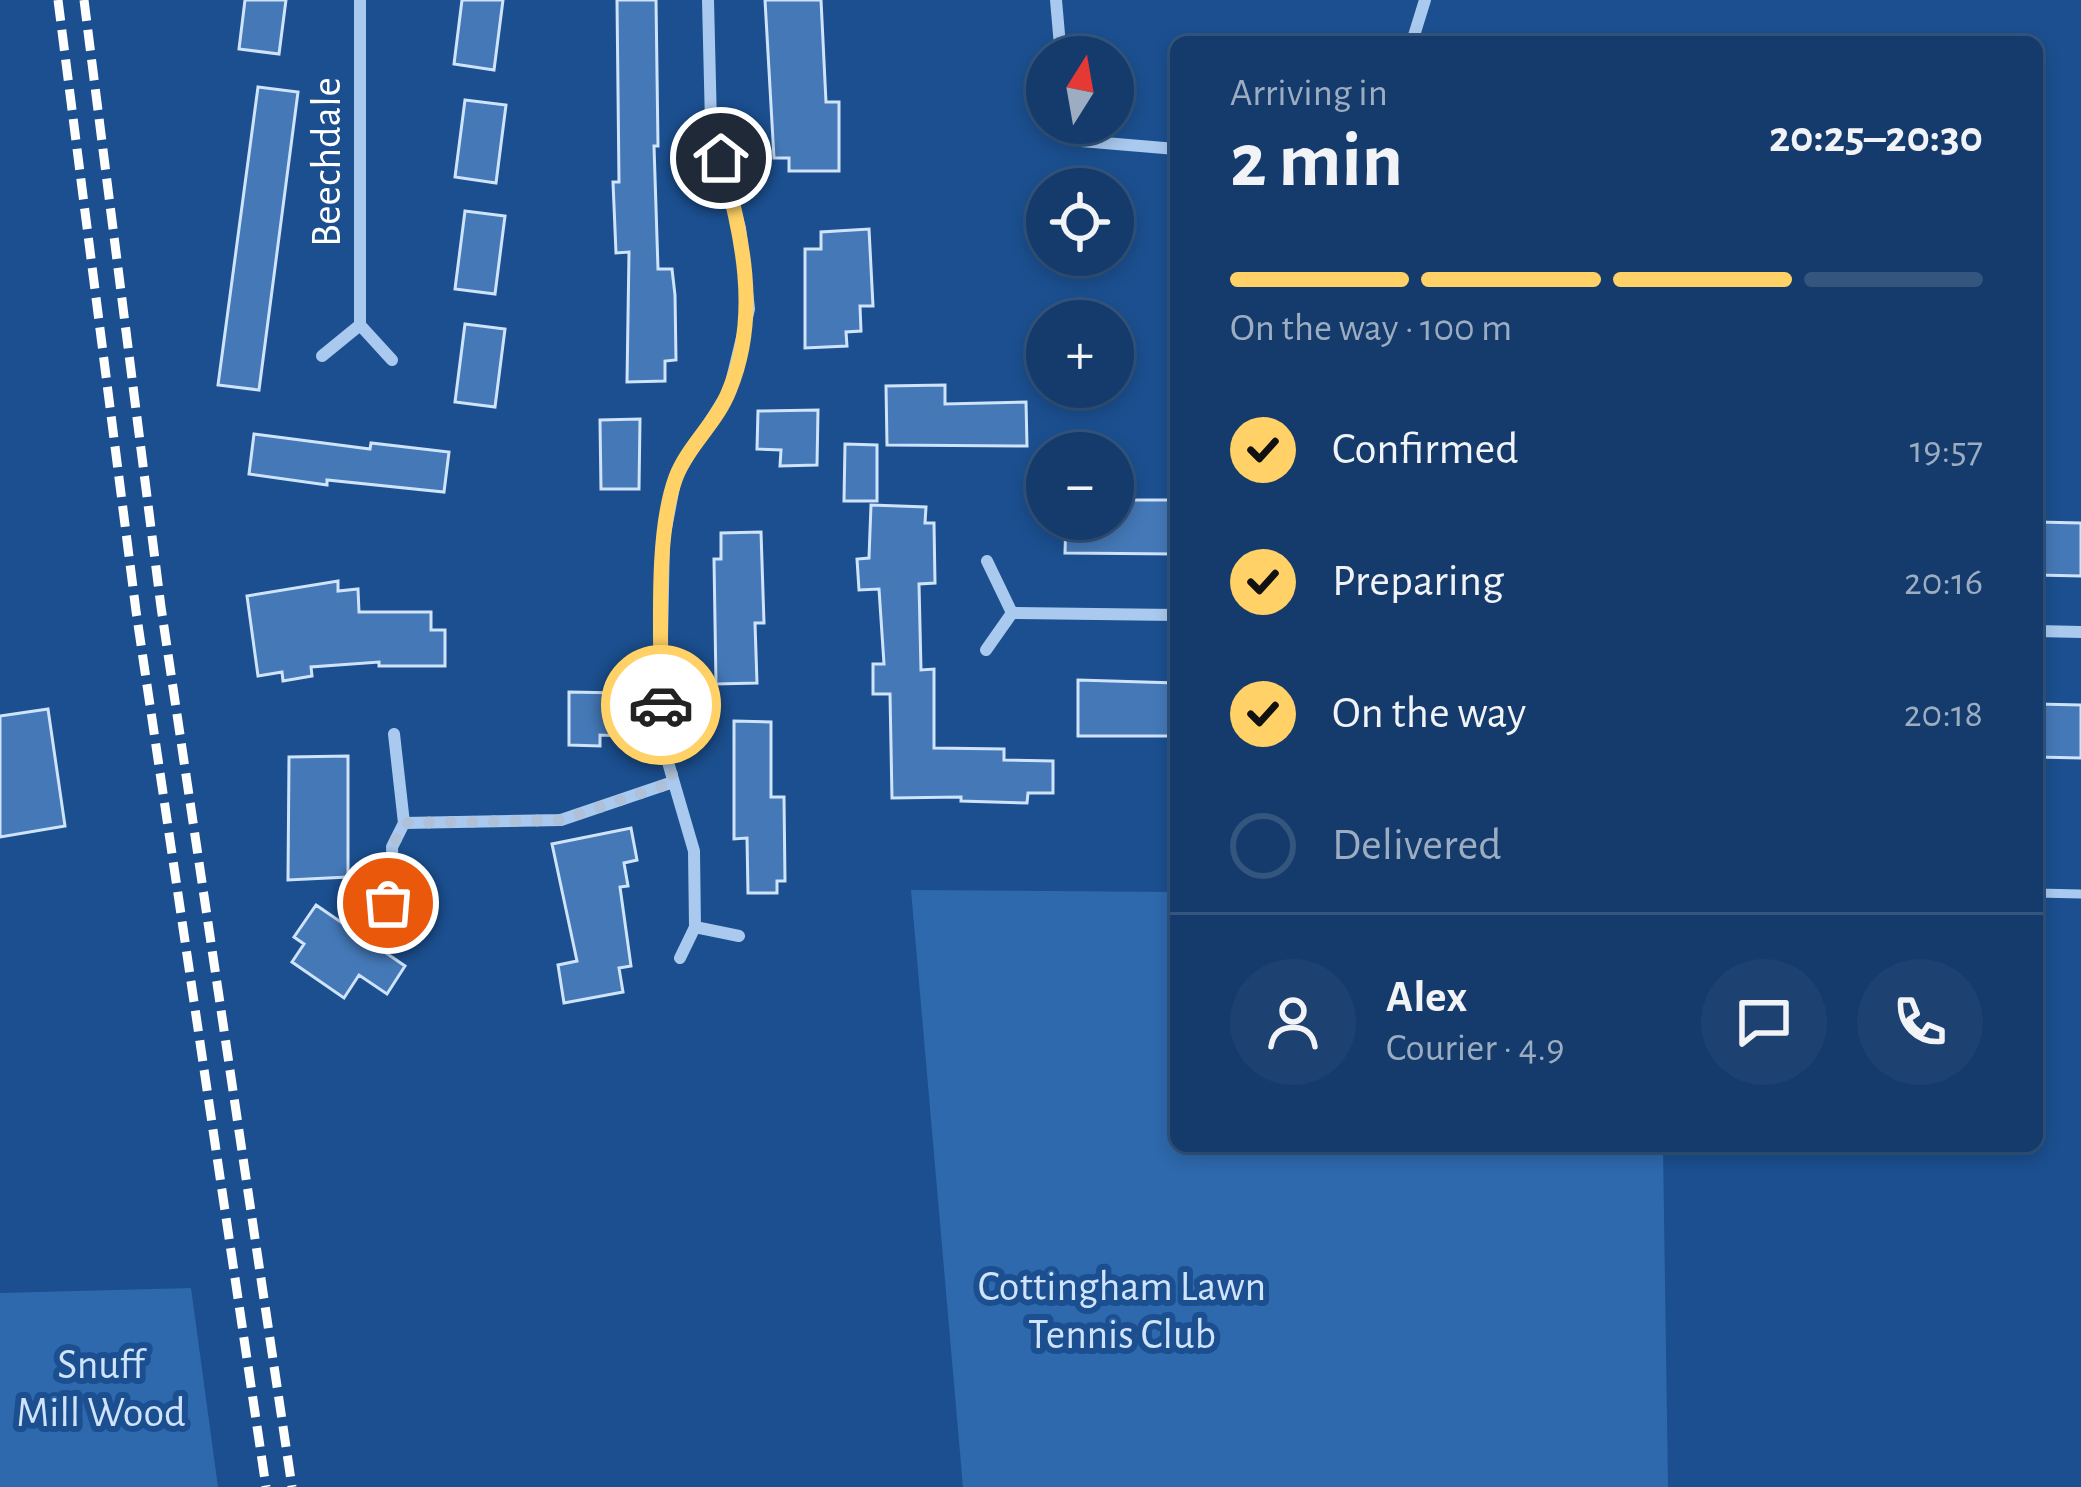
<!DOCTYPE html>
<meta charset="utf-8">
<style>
:root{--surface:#143b6b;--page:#1d4271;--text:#f1f3f6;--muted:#9dadc1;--line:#33557e;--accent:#ffd166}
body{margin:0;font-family:"Alegreya Sans",sans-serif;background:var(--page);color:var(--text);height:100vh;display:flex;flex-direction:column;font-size:45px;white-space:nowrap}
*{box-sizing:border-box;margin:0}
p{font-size:39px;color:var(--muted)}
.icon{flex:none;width:66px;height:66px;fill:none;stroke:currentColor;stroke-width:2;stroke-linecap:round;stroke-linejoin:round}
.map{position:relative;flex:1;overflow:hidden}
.panel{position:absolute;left:1170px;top:36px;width:873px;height:1116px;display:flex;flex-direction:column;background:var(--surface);border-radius:18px;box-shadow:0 6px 18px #0003,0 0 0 3px var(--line)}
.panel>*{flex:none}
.needle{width:78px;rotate:11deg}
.controls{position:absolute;left:1026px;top:36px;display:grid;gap:24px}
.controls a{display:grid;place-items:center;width:108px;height:108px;border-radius:50%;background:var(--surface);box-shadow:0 6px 18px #0003,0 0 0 3px var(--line);font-size:60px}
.pin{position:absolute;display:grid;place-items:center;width:102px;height:102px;color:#fff;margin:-51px;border:6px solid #fff;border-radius:50%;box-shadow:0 3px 12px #0007}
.courier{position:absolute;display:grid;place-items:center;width:120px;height:120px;margin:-60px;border:9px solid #ffd166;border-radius:50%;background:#fff;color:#222;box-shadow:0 3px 15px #0007}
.summary em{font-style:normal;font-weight:600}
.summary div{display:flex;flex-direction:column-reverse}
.summary{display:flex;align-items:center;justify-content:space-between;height:204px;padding:0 60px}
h1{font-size:78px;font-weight:600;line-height:90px}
.bar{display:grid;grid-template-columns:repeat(4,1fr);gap:18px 12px;align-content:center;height:144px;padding:0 60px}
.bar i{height:15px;border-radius:9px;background:var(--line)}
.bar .current{background:var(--accent)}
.bar p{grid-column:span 4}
.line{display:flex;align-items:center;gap:30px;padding:0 60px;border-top:3px solid var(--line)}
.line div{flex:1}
.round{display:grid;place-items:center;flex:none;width:126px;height:126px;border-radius:63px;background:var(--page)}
ol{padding:0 60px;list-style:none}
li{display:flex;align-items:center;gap:36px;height:132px}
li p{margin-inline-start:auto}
li .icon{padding:12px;border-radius:50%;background:var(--accent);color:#111;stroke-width:4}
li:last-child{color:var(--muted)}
li i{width:66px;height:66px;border:6px solid var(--line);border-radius:50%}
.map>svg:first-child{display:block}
.green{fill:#2e69ad}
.building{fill:#4478b7;stroke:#cfe3fa;stroke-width:3}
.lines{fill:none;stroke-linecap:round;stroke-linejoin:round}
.service{stroke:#a9c9ee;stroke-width:9}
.minor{stroke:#a9c9ee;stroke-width:12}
.rail{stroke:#fff;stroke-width:9;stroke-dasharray:21 9;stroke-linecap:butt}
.done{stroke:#afc1d8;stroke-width:12;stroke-dasharray:0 21.6}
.route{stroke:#ffd166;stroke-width:15}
.labels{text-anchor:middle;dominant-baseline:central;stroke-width:12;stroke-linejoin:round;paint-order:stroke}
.street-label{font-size:42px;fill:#fff;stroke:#1b4f8f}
.park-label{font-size:42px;fill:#cfe3fa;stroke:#1b4f8f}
</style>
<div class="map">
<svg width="2081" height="1487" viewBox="0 0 2081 1487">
<rect width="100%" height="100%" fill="#1b4f8f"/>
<!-- green -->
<path class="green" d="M911,890l265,2v254h487l5,341h-705z
M191,1288l27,199h-218v-194z"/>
<!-- building -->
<path class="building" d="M245,0h41l-7,54 -40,-5z
M462,0h41l-9,70 -40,-6z
M617,0h39l2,146h-4l4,123h14l3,26 1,65 -11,1v20l-38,1 2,-130 -13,1 -3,-71h6z
M765,0h56l5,102h13v69h-50v-13h-15z
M258,87l40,5 -39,298 -41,-5z
M465,100l41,5 -10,78 -41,-6z
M465,211l40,5 -10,78 -40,-5z
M869,229l4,77h-13l1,25 -15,1 1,14 -42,2v-99h16v-17z
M465,324l40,5 -10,78 -40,-5z
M945,385v19l81,-2 1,44 -140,-1 -1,-59z
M818,410l-1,55 -37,1 1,-16 -24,-1 1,-38z
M640,419l-1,70h-38l-1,-69z
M254,434l116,15 1,-6 78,9 -5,40 -117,-12v5l-78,-11z
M845,444l32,1v56h-33z
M1123,500h53v54l-111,-1 1,-34h56z
M871,505l55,2 -1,16h9l1,60 -16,1 2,86 13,-1v79l70,1v11l49,1v32h-25l-1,10 -66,-2v-4l-69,1 -2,-104h-17v-30h11l-5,-75 -20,1 -2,-31 12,-1z
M2037,522l44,1v53l-44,-1z
M761,532l3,91h-9l2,60 -41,1 -2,-125h7v-26z
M338,581v10l20,-2 1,23h72v18h14v36h-66v-4l-68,5 1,9 -29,5 -1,-9 -24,4 -11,-80z
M1078,680l98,3v53h-98z
M569,692l52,1v43l-21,-1v11l-31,-1z
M2037,704l44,1v53l-44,-1z
M48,709l17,117 -65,11v-121z
M734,721l37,1v75h13l1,84h-8v12h-29l-1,-55 -13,1z
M348,756v121l-60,3 1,-123z
M631,828l6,32 -13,3 4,23 -8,1 11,79 -12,2 4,24 -59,11 -6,-38 19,-4 -25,-117z
M316,905l89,61 -18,28 -28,-19 -15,23 -52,-36 12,-18 -10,-7z"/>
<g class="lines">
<!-- service -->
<path class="service" d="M2037,893l44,1"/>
<!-- minor -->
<path class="minor" d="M360,0v325
M1056,0l5,57
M1412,42l13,-42
M1074,123l7,18 95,8
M322,356l38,-31 32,35
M1012,613l164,2
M2037,631l44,1
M986,650l26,-37 -25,-52
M404,823l157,-3 112,-38
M388,903l5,-29 -1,-27 12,-24 -10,-89
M695,927l-1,-76 -34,-116 4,-196 12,-63 53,-85 20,-82 -9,-81 -29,-104 -3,-124
M680,958l15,-31 44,9"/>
<!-- rail -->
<path class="rail" d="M58,0l78,611 130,876
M84,0l77,607 131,880"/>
</g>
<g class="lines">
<!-- done -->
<path class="done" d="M388,903l4,-56 12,-24 157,-3 113,-38 -13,-47v-30"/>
<!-- route -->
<path class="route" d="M661,705c1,-65 -7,-169 15,-228 12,-31 41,-55 53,-86 32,-76 13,-156 -8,-233"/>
</g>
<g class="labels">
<!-- street labels -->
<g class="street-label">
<text transform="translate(327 162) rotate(-90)">Beechdale</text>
</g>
<!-- park labels -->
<g class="park-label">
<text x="1122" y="1287">Cottingham Lawn<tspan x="1122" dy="48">Tennis Club</tspan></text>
<text x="101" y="1365">Snuff<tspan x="101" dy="48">Mill Wood</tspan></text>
</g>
</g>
</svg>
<div class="controls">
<a><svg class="needle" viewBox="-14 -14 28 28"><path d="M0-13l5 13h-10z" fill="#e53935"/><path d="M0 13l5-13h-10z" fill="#9dadc1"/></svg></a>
<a><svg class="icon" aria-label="locate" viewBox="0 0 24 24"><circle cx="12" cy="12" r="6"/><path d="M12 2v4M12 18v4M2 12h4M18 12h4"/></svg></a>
<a>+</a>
<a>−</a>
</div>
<div class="pin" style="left:388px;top:903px;background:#ea580c"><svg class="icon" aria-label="bag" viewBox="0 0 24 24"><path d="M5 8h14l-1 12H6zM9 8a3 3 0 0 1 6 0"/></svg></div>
<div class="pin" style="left:721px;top:158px;background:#1f2937"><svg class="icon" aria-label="home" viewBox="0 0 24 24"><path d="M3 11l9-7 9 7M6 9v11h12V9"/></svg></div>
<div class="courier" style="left:661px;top:705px"><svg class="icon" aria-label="car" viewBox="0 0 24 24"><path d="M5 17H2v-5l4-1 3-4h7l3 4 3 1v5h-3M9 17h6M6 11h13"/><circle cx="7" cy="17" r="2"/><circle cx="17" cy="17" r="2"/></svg></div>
<section class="panel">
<div class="summary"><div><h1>2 min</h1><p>Arriving in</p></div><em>20:25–20:30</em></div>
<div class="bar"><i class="current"></i><i class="current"></i><i class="current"></i><i></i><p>On the way · 100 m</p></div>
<ol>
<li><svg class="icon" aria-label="check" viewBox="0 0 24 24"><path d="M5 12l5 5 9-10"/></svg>Confirmed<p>19:57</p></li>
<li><svg class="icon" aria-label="check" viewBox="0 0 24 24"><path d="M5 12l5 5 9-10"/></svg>Preparing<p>20:16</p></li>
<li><svg class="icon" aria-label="check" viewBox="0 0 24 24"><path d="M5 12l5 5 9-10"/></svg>On the way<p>20:18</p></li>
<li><i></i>Delivered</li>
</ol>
<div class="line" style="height:216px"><a class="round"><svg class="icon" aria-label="person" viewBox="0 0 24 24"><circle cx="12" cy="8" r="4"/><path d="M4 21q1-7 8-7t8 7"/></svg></a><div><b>Alex</b><p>Courier · 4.9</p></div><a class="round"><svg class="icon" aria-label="chat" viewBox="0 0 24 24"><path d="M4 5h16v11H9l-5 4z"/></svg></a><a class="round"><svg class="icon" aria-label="phone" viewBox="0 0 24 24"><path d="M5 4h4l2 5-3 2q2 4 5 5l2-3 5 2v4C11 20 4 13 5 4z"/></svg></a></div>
</section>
</div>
